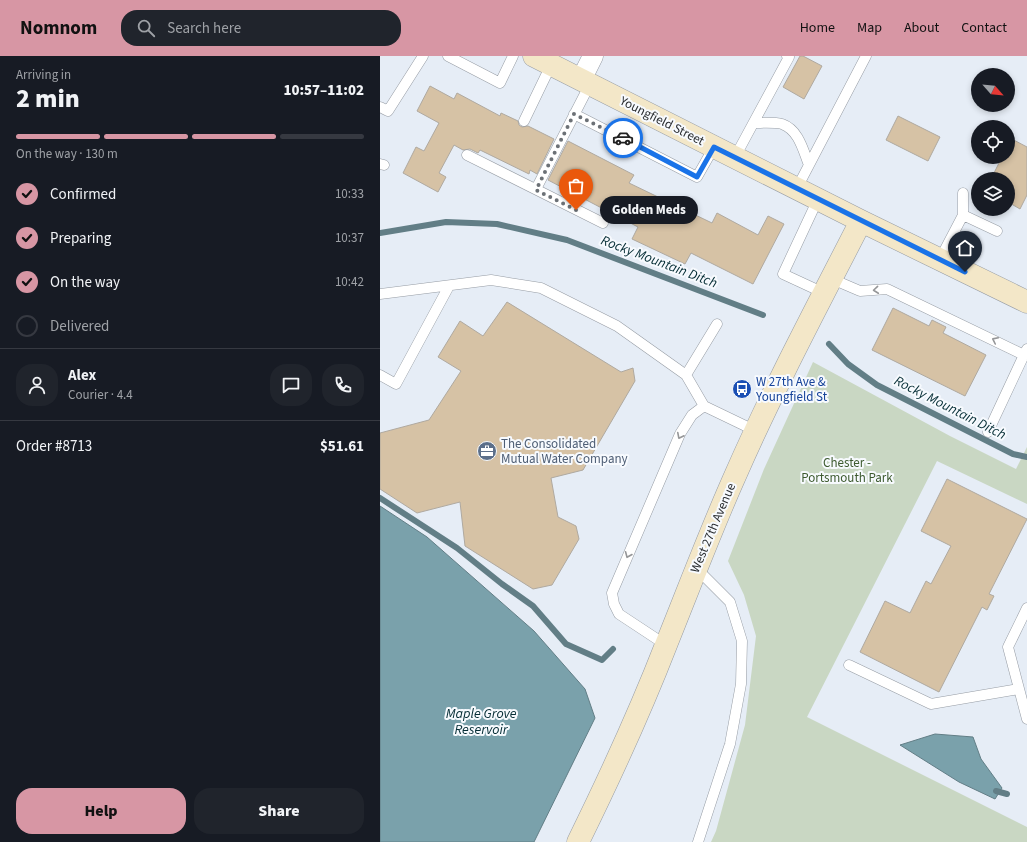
<!DOCTYPE html>
<meta charset="utf-8">
<style>
:root{--surface:#171b24;--page:#20242c;--text:#f1f3f6;--muted:#9ea1a6;--line:#363941;--accent:#d796a4}
body{margin:0;font-family:"Source Sans 3",sans-serif;background:var(--page);color:var(--text);height:100vh;display:flex;flex-direction:column;font-size:15px;white-space:nowrap}
*{box-sizing:border-box;margin:0}
p{font-size:13px;color:var(--muted)}
.icon{flex:none;width:22px;height:22px;fill:none;stroke:currentColor;stroke-width:2;stroke-linecap:round;stroke-linejoin:round}
.map{position:relative;flex:1;overflow:hidden}
.sheet{display:flex;flex-direction:column;background:var(--surface);width:380px}
.sheet>*{flex:none}
.needle{width:26px;rotate:117deg}
.controls{position:absolute;left:591px;top:12px;display:grid;gap:8px}
.controls a{display:grid;place-items:center;width:44px;height:44px;border-radius:50%;background:var(--surface);box-shadow:0 2px 6px #0003;font-size:20px}
.pin{position:absolute;display:grid;place-items:center;width:34px;height:34px;color:#fff;margin:-41px -17px;border-radius:50% 50% 50% 0;rotate:-45deg;box-shadow:0 0 4px #0007}
.pin .icon{rotate:45deg}
.courier{position:absolute;display:grid;place-items:center;width:40px;height:40px;margin:-20px;border:3px solid #1a73e8;border-radius:50%;background:#fff;color:#222;box-shadow:0 1px 5px #0007}
.bubble{position:absolute;height:28px;border-radius:14px;background:var(--surface);box-shadow:0 2px 6px #0003;font-size:13px;font-weight:800;line-height:28px;text-align:center}
.head em{font-style:normal;font-weight:800}
.head div{display:flex;flex-direction:column-reverse}
.head{display:flex;align-items:center;justify-content:space-between;height:68px;padding:0 16px}
h1{font-size:26px;font-weight:800;line-height:30px}
.bar{display:grid;grid-template-columns:repeat(4,1fr);gap:6px 4px;align-content:center;height:48px;padding:0 16px}
.bar i{height:5px;border-radius:3px;background:var(--line)}
.bar .selected{background:var(--accent)}
.bar p{grid-column:span 4}
.line{display:flex;align-items:center;gap:10px;padding:0 16px;border-top:1px solid var(--line)}
.line div{flex:1}
.round{display:grid;place-items:center;flex:none;width:42px;height:42px;border-radius:16px;background:var(--page)}
ol{padding:0 16px;list-style:none}
li{display:flex;align-items:center;gap:12px;height:44px}
li p{margin-inline-start:auto}
li .icon{padding:4px;border-radius:50%;background:var(--accent);color:#111;stroke-width:4}
li:last-child{color:var(--muted)}
li i{width:22px;height:22px;border:2px solid var(--line);border-radius:50%}
.primary-button{display:flex;gap:8px;margin-top:auto;padding:8px 16px}
.primary-button a{flex:1;height:46px;border-radius:16px;background:var(--accent);color:#111;font-size:16px;font-weight:800;line-height:46px;text-align:center}
.primary-button a+a{background:var(--page);color:var(--text)}
header{display:flex;align-items:center;gap:24px;box-sizing:border-box;height:56px;padding:0 20px;background:var(--accent);color:#111}
header strong{font-size:19px}
nav{display:flex;gap:22px;margin-inline-start:auto;font-size:14px}
.search{width:280px;height:36px;background:var(--page);display:flex;align-items:center;gap:10px;box-sizing:border-box;padding:0 14px;border-radius:16px;color:var(--muted);font-size:15px}
main{display:flex;flex:1;min-height:0}
.map>svg:first-child{display:block}
.green{fill:#c9d7c3}
.water{fill:#7aa1ab;stroke:#627e86}
.lines{fill:none;stroke-linecap:round;stroke-linejoin:round}
.stream{stroke:#627e86;stroke-width:6}
.building{fill:#d6c2a5;stroke:#afa9a0}
.lane-casing{stroke:#969ca4;stroke-width:11}
.street-casing{stroke:#969ca4;stroke-width:21}
.secondary-casing{stroke:#969ca4;stroke-width:23}
.lane{stroke:#fff;stroke-width:10}
.street{stroke:#fff;stroke-width:20}
.secondary{stroke:#f3e7c8;stroke-width:22}
.oneway{stroke:#959698}
.done{stroke:#6c7176;stroke-width:4;stroke-dasharray:0 7.2}
.route{stroke:#1a73e8;stroke-width:5}
.labels{text-anchor:middle;dominant-baseline:central;stroke-width:4;stroke-linejoin:round;paint-order:stroke}
.street-label{font-size:13px;fill:#2b2e31;stroke:#f7fafe}
.transit-label{font-size:13px;fill:#164399;stroke:#f7fafe;text-anchor:start}
.service-label{font-size:13px;fill:#4e5e75;stroke:#f7fafe;text-anchor:start}
.park-label{font-size:13px;fill:#3d5a2f;stroke:#f7fafe}
.water-label{font-size:14px;font-style:italic;fill:#062e36;stroke:#f7fafe}
</style>
<header>
<strong>Nomnom</strong>
<div class="search"><svg class="icon" aria-label="search" viewBox="0 0 24 24"><circle cx="10" cy="10" r="6"/><path d="M15 15l6 6"/></svg>Search here</div>
<nav><a>Home</a><a>Map</a><a>About</a><a>Contact</a></nav>
</header>
<main>
<section class="sheet">
<div class="head"><div><h1>2 min</h1><p>Arriving in</p></div><em>10:57–11:02</em></div>
<div class="bar"><i class="selected"></i><i class="selected"></i><i class="selected"></i><i></i><p>On the way · 130 m</p></div>
<ol>
<li><svg class="icon" aria-label="check" viewBox="0 0 24 24"><path d="M5 12l5 5 9-10"/></svg>Confirmed<p>10:33</p></li>
<li><svg class="icon" aria-label="check" viewBox="0 0 24 24"><path d="M5 12l5 5 9-10"/></svg>Preparing<p>10:37</p></li>
<li><svg class="icon" aria-label="check" viewBox="0 0 24 24"><path d="M5 12l5 5 9-10"/></svg>On the way<p>10:42</p></li>
<li><i></i>Delivered</li>
</ol>
<div class="line" style="height:72px"><a class="round"><svg class="icon" aria-label="person" viewBox="0 0 24 24"><circle cx="12" cy="8" r="4"/><path d="M4 21q1-7 8-7t8 7"/></svg></a><div><b>Alex</b><p>Courier · 4.4</p></div><a class="round"><svg class="icon" aria-label="chat" viewBox="0 0 24 24"><path d="M4 5h16v11H9l-5 4z"/></svg></a><a class="round"><svg class="icon" aria-label="phone" viewBox="0 0 24 24"><path d="M5 4h4l2 5-3 2q2 4 5 5l2-3 5 2v4C11 20 4 13 5 4z"/></svg></a></div>
<div class="line" style="height:52px"><div>Order #8713</div><b>$51.61</b></div>
<div class="primary-button"><a>Help</a><a>Share</a></div>
</section>
<div class="map">
<svg width="647" height="786" viewBox="0 0 647 786">
<rect width="100%" height="100%" fill="#e6edf6"/>
<!-- green -->
<path class="green" d="M433,306l137,74 66,33 11,-22v57l-90,-43 -130,256 220,110v15h-316l5,-11 29,-106 11,-89 -12,-41 -16,-34 36,-92z"/>
<!-- water -->
<path class="water" d="M0,450l47,31 107,94 51,58 10,29 -61,124h-154z
M555,678l38,3 8,22 21,29 -7,11 -36,-17 -59,-37z"/>
<g class="lines">
<!-- stream -->
<path class="stream" d="M0,177l66,-11 51,2 70,16 196,75
M449,288l19,20 29,21 136,69 14,3
M0,442l77,50 45,36 31,22 33,38 36,16 11,-11
M616,735l11,3"/>
</g>
<!-- building -->
<path class="building" d="M420,0h3l19,10 -18,33 -21,-12z
M50,30l24,13 3,-6 43,23 1,-3 17,8 1,4 3,2 6,-1 26,13 -17,35 -7,-4 -1,4 -49,-24 -2,3 -8,-4 -7,1 -9,-5 -15,28 7,4 -8,15 -35,-19 13,-26 8,4 15,-28 -22,-12z
M518,60l42,21 -12,24 -42,-21z
M628,81l19,10v48l-7,14 -12,-7v-23h-17l11,-22h6z
M188,85l66,34 -5,8 83,40 5,-10 41,22 10,-19 16,8 -31,60 -62,-31 -6,11 -53,-25 6,-12 -90,-47z
M127,246l114,70 12,-4 2,13 -52,89 -32,8 7,39 18,9 3,13 -27,46 -19,4 -68,-43 -5,-44 -43,11 -37,-24v-56l49,-13 32,-49 -23,-14 22,-36 23,15z
M513,252l36,18 3,-6 14,7 -3,6 43,22 -21,41 -93,-46z
M567,423l80,40 -38,75 5,2 -7,14 -5,-3 -43,85 -79,-40 25,-51 25,12 16,-32 5,3 20,-38 -30,-15z"/>
<g class="lines">
<defs>
<path id="lane" d="M68,0l52,27 13,-27
M0,51l8,4 35,-55
M194,58l123,63 17,-30
M144,65l27,-56
M374,67c8,0 20,-1 28,1 17,6 21,26 27,41
M87,99l136,68
M355,101l54,-100 -2,-1
M0,108l4,1
M417,132l69,-132
M156,133l54,-105
M583,137v22l34,16
M438,143l-35,75 41,19
M560,203l23,-44
M452,223l28,12 27,-2 137,66 3,-6
M0,238l111,-14 50,8 76,38 69,49 18,31 52,25
M0,319l16,9 53,-98
M306,319l31,-51
M608,376l36,-77
M316,512l34,34 12,39 -1,43 -11,60 -32,98
M647,552l-19,39 19,72
M286,589l-47,-31 -5,-10 -2,-11 68,-159 12,-19 12,-9
M469,609l82,39 88,-15"/>
<path id="street" d="M201,24l12,-24"/>
<path id="secondary" d="M154,0l327,165 166,81
M198,786c32,-65 62,-130 88,-197 23,-57 44,-113 69,-169 38,-87 83,-171 126,-255"/>
</defs>
<!-- lane casing -->
<use href="#lane" class="lane-casing"/>
<!-- street casing -->
<use href="#street" class="street-casing"/>
<!-- secondary casing -->
<use href="#secondary" class="secondary-casing"/>
<!-- lane -->
<use href="#lane" class="lane"/>
<!-- street -->
<use href="#street" class="street"/>
<!-- secondary -->
<use href="#secondary" class="secondary"/>
</g>
<!-- one-way arrows -->
<defs><path id="oneway-chevron" d="M-2-3.5L2.5 0L-2 3.5" fill="none" stroke-width="1.6" stroke-linecap="round" stroke-linejoin="round"/></defs>
<g class="oneway">
<use href="#oneway-chevron" transform="translate(496 234) rotate(174)"/>
<use href="#oneway-chevron" transform="translate(615 284) rotate(-154)"/>
<use href="#oneway-chevron" transform="translate(300 380) rotate(117)"/>
<use href="#oneway-chevron" transform="translate(248 499) rotate(113)"/>
</g>
<g class="lines">
<!-- done -->
<path class="done" d="M196,154l-40,-20 38,-76 49,24"/>
<!-- route -->
<path class="route" d="M243,82l74,39 17,-30 251,125"/>
</g>
<!-- icons -->
<defs>
<symbol id="bus-disc" viewBox="-11 -11 22 22"><circle r="9.5" fill="#1a4fb4" stroke="#f7fafe"/><path d="M-5-6H5V4H4V6H2V4H-2V6H-4V4H-5ZM-3.5-4V0h7V-4ZM-3.5 1.2v1.5H-2V1.2ZM2 1.2v1.5H3.5V1.2Z" fill="#fff"/></symbol>
<symbol id="office-disc" viewBox="-11 -11 22 22"><circle r="9.5" fill="#5c6f8a" stroke="#f7fafe"/><path d="M-6-3h4V-5.5h4V-3h4V5H-6ZM-1-4.5V-3h2v-1.5ZM-6 0V1H6V0Z" fill="#fff"/></symbol>
</defs>
<g fill-rule="evenodd">
<use href="#bus-disc" x="351" y="322" width="22" height="22"/>
<use href="#office-disc" x="96" y="384" width="22" height="22"/>
</g>
<g class="labels">
<!-- street labels -->
<g class="street-label">
<text transform="translate(282 65) rotate(27)">Youngfield Street</text>
<text transform="translate(333 472) rotate(-67)">West 27th Avenue</text>
</g>
<!-- transit labels -->
<g class="transit-label">
<text x="376" y="326">W 27th Ave &amp;<tspan x="376" dy="15">Youngfield St</tspan></text>
</g>
<!-- service labels -->
<g class="service-label">
<text x="121" y="388">The Consolidated<tspan x="121" dy="15">Mutual Water Company</tspan></text>
</g>
<!-- park labels -->
<g class="park-label">
<text x="467" y="407">Chester -<tspan x="467" dy="15">Portsmouth Park</tspan></text>
</g>
<!-- water labels -->
<g class="water-label">
<text transform="translate(279 206) rotate(21)">Rocky Mountain Ditch</text>
<text transform="translate(570 352) rotate(27)">Rocky Mountain Ditch</text>
<text x="101" y="658">Maple Grove<tspan x="101" dy="16">Reservoir</tspan></text>
</g>
</g>
</svg>
<div class="controls">
<a><svg class="needle" viewBox="-14 -14 28 28"><path d="M0-13l5 13h-10z" fill="#e53935"/><path d="M0 13l5-13h-10z" fill="#9ea1a6"/></svg></a>
<a><svg class="icon" aria-label="locate" viewBox="0 0 24 24"><circle cx="12" cy="12" r="6"/><path d="M12 2v4M12 18v4M2 12h4M18 12h4"/></svg></a>
<a><svg class="icon" aria-label="layers" viewBox="0 0 24 24"><path d="M12 4l9 5-9 5-9-5zM3 14l9 5 9-5"/></svg></a>
</div>
<div class="pin" style="left:196px;top:154px;background:#ea580c"><svg class="icon" aria-label="bag" viewBox="0 0 24 24"><path d="M5 8h14l-1 12H6zM9 8a3 3 0 0 1 6 0"/></svg></div>
<div class="pin" style="left:585px;top:216px;background:#1f2937"><svg class="icon" aria-label="home" viewBox="0 0 24 24"><path d="M3 11l9-7 9 7M6 9v11h12V9"/></svg></div>
<div class="courier" style="left:243px;top:82px"><svg class="icon" aria-label="car" viewBox="0 0 24 24"><path d="M5 17H2v-5l4-1 3-4h7l3 4 3 1v5h-3M9 17h6M6 11h13"/><circle cx="7" cy="17" r="2"/><circle cx="17" cy="17" r="2"/></svg></div>
<div class="bubble" style="left:220px;top:140px;width:98px">Golden Meds</div>
</div>
</main>
